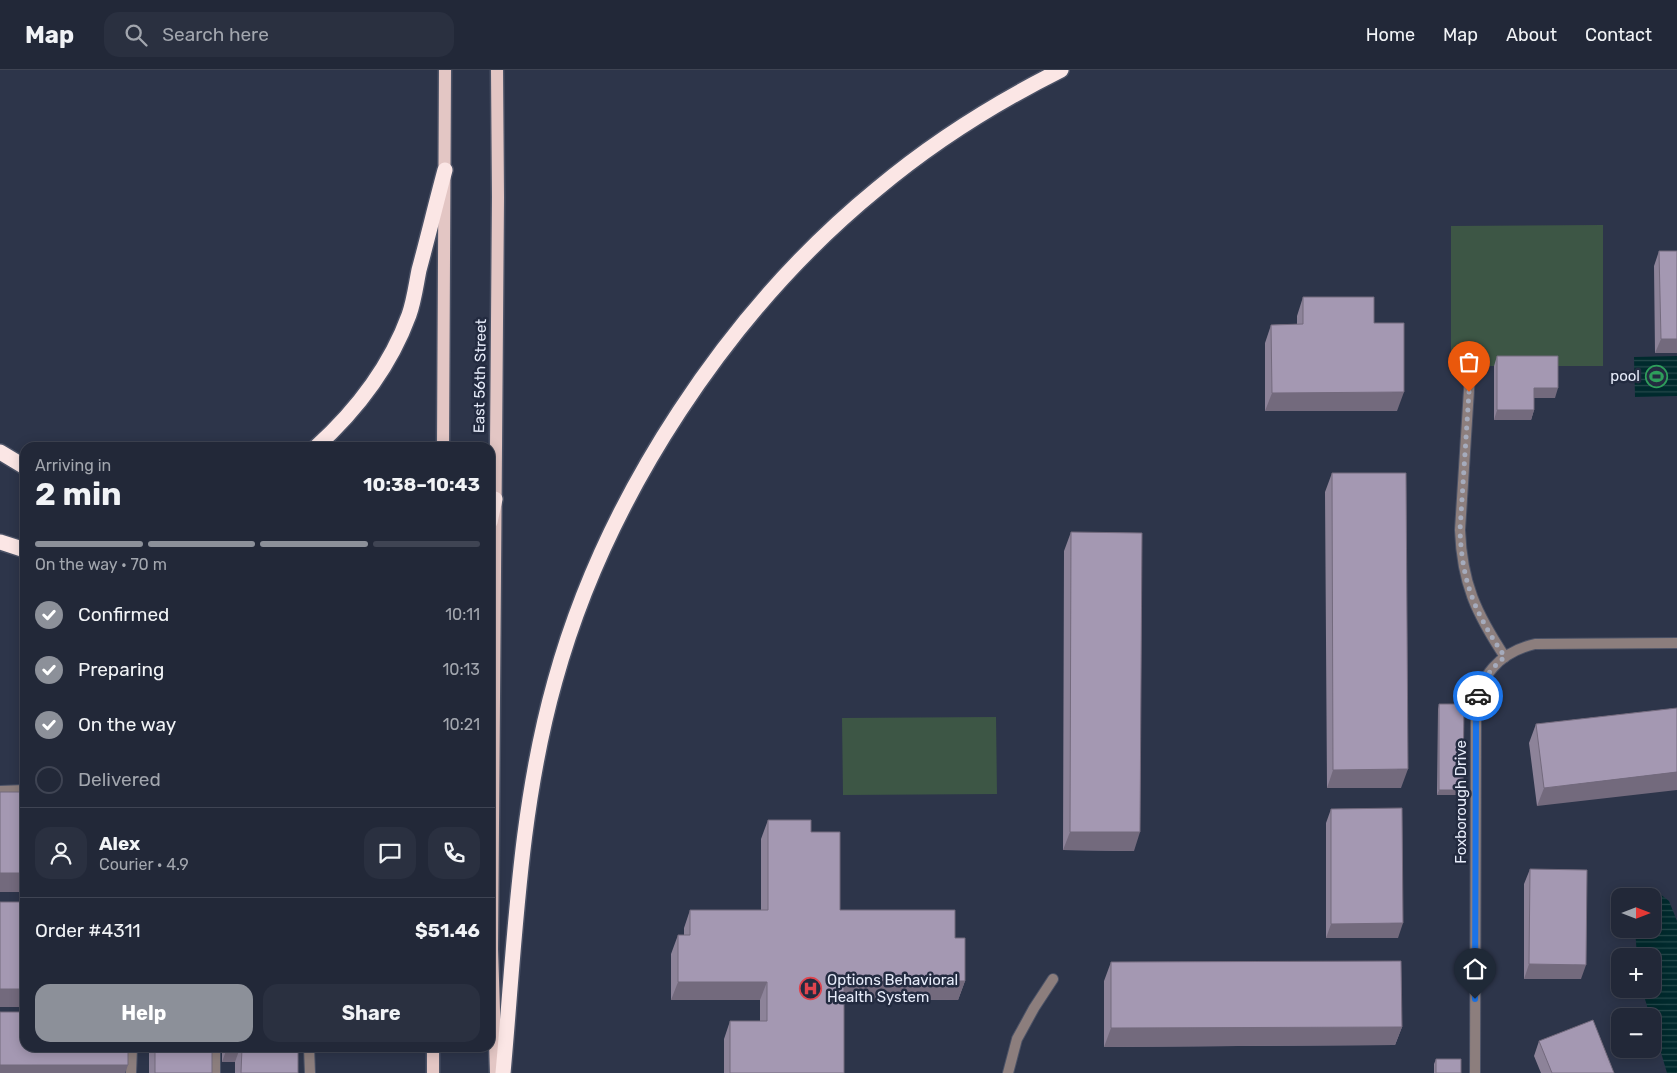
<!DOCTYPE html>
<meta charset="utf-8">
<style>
:root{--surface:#222838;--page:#2a3040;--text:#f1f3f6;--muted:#a2a6ae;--line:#3f4453;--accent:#8c9099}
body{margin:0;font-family:Rubik,sans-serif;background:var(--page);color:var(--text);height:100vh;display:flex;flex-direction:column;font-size:19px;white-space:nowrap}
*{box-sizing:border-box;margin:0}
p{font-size:16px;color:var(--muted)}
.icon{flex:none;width:28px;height:28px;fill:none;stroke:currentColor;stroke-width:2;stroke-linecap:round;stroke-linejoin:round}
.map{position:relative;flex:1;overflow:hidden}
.panel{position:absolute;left:20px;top:372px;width:475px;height:610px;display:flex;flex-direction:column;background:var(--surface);border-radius:15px;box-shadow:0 2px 12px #0003,0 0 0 1px var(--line)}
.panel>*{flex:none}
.needle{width:32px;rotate:90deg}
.controls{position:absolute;left:1611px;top:818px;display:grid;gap:10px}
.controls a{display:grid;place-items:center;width:50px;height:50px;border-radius:10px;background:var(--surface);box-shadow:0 2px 12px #0003,0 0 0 1px var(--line);font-size:25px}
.pin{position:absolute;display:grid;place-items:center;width:42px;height:42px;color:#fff;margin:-51px -21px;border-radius:50% 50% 50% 0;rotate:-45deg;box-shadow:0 0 5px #0007}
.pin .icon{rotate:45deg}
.courier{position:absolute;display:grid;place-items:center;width:50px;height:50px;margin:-25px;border:4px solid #1a73e8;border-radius:50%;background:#fff;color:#222;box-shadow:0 1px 6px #0007}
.overview em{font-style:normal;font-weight:700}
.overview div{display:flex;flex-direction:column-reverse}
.overview{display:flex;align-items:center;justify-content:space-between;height:85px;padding:0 15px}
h1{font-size:32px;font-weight:700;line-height:38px}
.bar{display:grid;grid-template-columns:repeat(4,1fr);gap:8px 5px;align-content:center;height:60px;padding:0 15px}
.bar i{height:6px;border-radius:4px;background:var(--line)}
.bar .selected{background:var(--accent)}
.bar p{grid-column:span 4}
.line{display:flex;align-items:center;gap:12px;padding:0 15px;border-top:1px solid var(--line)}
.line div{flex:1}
.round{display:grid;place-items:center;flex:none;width:52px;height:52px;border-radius:15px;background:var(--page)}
ol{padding:0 15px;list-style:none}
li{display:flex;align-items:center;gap:15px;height:55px}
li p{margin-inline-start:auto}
li .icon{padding:5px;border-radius:50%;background:var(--accent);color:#fff;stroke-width:4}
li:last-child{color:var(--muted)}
li i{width:28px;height:28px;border:2px solid var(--line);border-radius:50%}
.action{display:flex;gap:10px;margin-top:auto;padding:10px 15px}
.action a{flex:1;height:58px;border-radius:15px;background:var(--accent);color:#fff;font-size:20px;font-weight:700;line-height:58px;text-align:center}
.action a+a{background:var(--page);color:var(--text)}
header{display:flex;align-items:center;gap:30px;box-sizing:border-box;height:70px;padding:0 25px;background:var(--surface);border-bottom:1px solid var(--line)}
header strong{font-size:24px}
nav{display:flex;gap:28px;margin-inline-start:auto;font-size:18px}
.search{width:350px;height:45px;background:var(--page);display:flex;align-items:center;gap:12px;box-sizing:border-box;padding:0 18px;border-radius:15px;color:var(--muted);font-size:19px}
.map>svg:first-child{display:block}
.grass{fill:#3d5645}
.water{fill:url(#water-rules)}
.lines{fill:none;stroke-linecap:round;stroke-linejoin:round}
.lane-casing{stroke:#4b5266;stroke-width:12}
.street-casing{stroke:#4b5266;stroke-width:12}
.primary-casing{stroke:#4b5266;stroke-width:15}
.highway-casing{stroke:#4b5266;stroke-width:18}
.lane{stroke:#8c7e7d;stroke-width:10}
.street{stroke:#8c7e7d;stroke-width:10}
.primary{stroke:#e3c6c4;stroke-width:12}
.highway{stroke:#fbe6e5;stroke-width:15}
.wall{fill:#8d8399}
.shaded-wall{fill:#736a7d}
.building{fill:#a498b2;stroke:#736a7d}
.done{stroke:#a5abbc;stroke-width:5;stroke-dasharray:0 9}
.route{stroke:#1a73e8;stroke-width:6}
.labels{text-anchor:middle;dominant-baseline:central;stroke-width:5;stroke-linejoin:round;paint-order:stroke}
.street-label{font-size:15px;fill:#e6ebf9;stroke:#232b40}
.poi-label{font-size:15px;fill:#e6ebf9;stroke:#232b40;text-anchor:end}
</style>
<header>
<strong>Map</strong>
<div class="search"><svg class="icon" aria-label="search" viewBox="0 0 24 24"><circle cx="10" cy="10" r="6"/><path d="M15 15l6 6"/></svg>Search here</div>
<nav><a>Home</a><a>Map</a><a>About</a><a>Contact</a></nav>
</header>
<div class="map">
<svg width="1677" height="1003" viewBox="0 0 1677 1003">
<defs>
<pattern id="water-rules" width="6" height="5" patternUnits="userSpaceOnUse" patternTransform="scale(1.25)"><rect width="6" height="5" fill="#002a2d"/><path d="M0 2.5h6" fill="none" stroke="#25494c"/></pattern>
</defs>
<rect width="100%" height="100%" fill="#2d354a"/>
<!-- grass -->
<path class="grass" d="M1603,155v141h-152v-140z
M996,647l1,77 -154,1 -1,-77z"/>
<!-- water -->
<path class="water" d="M1677,286v40l-42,1 -1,-40z
M1651,817l18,14 8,20v152h-10l-14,-48 -1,-9h-2l-8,-27h10v-33h-15l-2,-27h17v-33h-14v-5z"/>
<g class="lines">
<defs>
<path id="lane" d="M1470,304l-10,156c2,53 16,83 45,127
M0,721l25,-1
M215,978v25
M309,978l1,25
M131,1003l1,-25"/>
<path id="street" d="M1008,1003l9,-34 17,-31 19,-29
M1475,1003l1,-361c2,-36 24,-60 59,-68l142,-1"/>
<path id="primary" d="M443,378l2,-378
M433,978v25
M496,1003l-4,-124 6,-752 -1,-127"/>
<path id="highway" d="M315,378c41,-37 75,-81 94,-133 5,-14 7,-30 10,-45 9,-33 17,-67 26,-100
M0,382l25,15
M490,452l5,-23
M0,472l25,8
M503,1003c12,-131 16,-264 52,-392 51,-185 174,-371 322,-492 56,-47 118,-86 184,-119"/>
</defs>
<!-- lane casing -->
<use href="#lane" class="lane-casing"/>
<!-- street casing -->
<use href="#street" class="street-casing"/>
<!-- primary casing -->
<use href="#primary" class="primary-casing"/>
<!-- highway casing -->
<use href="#highway" class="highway-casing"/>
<!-- lane -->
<use href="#lane" class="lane"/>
<!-- street -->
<use href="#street" class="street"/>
<!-- primary -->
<use href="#primary" class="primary"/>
<!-- highway -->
<use href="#highway" class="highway"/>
</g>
<!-- wall -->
<path class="wall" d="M1659,181h18v102h-22l-1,-87z
M1303,227l71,26 23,88h-132v-68l6,-18 26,-1v-8z
M1497,286l58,42h-21v12l-3,10h-37v-54z
M1332,403l69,315h-74l-2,-296z
M1071,462l63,319 -71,-1 1,-299z
M1439,634l24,86 -1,5h-25l1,-86z
M1677,638l-140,98 -8,-63 7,-19z
M1331,739l67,129h-72v-115z
M768,750l43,12 29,78 115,28 10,43 -7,19 -114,-1v74h-120v-34l6,-18h30v-21h-89v-46l7,-19h6v-7l6,-18h71v-71z
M1530,799l51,110h-57v-95z
M1111,892l291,65 -7,18 -291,2v-66z
M1539,971l75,32h-73l-7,-17z
M149,978h63v25h-63z
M222,978h76v25h-63v-11h-13z
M1436,989l25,14h-27v-9z"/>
<!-- shaded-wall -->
<path class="shaded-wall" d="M1661,269h16v14h-22z
M1534,318h24l-3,10h-24z
M1404,322l-7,19h-132l7,-18z
M1497,340h37l-3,10h-37z
M1408,699l-7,19h-74l6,-18z
M1677,702v18l-140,16 7,-18z
M1439,720h24l-1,5h-25z
M1070,762h70l-6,19 -71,-1z
M0,803h25v19h-25z
M1403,853l-5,15h-72l5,-14z
M1529,894l57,1 -5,14h-57z
M844,911h121l-7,19 -121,-1z
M678,912h89l-7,18h-89z
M0,919h25v18h-25z
M1402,957l-7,18 -291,2 7,-19z
M227,978h13l-5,14h-13z
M0,995h128l-3,8h-125z"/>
<!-- building -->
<path class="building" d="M1659,181h18v88h-16z
M1303,227h71v26h30v69l-132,1 -1,-68 32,-1z
M1497,286h61v32h-24v22h-37z
M1332,403h74l2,296 -75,1z
M1071,462l71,1 -2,299h-70z
M1439,634h25l-1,86h-24z
M1677,638v64l-133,16 -8,-64z
M0,722h25v81h-25z
M1402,738l1,115 -72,1v-115z
M768,750h43v12h29v78h115v28h10v43h-121v92h-114v-52h37v-39h-89v-47h12v-25h78z
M1530,799l57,1 -1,95 -57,-1z
M0,832h25v87h-25z
M1401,891l1,66 -291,1v-66z
M0,942h25v36h103v17h-128z
M1593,950l21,53h-62l-13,-32z
M155,978h57v25h-57z
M242,978h56v25h-57z
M1436,989h25v14h-25z"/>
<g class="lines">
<!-- done -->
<path class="done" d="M1469,322l-9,138c2,53 15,83 45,127 -13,10 -23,23 -27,39"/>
<!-- route -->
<path class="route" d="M1475,929l1,-287 2,-16"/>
</g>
<!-- icons -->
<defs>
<symbol id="stadium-ring" viewBox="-11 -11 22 22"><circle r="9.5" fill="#232b40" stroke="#2e9e5b" stroke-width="1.5"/><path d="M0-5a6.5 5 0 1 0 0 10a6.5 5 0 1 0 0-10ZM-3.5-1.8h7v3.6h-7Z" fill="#2e9e5b"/></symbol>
<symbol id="hospital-ring" viewBox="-11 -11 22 22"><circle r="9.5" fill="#232b40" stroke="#e0444e" stroke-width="1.5"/><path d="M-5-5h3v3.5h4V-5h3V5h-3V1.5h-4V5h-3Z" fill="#e0444e"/></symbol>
</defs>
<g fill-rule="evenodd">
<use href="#stadium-ring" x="1644" y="294" width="25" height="25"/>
<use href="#hospital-ring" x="798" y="906" width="25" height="25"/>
</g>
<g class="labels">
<!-- street labels -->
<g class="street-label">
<text transform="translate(480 306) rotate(-89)">East 56th Street</text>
<text transform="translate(1461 732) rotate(-90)">Foxborough Drive</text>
</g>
<!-- poi labels -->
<g class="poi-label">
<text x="1640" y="306">pool</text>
<text x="827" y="910" text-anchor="start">Options Behavioral<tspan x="827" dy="17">Health System</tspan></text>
</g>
</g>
</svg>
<div class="controls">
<a><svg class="needle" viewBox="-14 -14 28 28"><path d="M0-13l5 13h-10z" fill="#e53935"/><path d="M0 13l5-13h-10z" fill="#a2a6ae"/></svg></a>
<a>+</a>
<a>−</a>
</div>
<div class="pin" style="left:1469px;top:322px;background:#ea580c"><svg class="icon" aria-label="bag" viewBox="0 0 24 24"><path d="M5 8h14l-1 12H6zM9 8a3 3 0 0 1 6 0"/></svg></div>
<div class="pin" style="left:1475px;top:929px;background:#1f2937"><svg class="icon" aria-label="home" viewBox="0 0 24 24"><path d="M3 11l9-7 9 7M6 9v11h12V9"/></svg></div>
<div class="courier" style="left:1478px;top:626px"><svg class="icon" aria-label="car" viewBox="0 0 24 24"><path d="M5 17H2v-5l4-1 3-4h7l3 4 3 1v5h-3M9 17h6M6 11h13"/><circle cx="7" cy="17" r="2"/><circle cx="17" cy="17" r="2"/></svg></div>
<section class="panel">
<div class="overview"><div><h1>2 min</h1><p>Arriving in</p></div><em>10:38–10:43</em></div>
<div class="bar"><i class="selected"></i><i class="selected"></i><i class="selected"></i><i></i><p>On the way · 70 m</p></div>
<ol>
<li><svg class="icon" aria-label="check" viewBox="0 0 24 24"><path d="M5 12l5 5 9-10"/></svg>Confirmed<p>10:11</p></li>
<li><svg class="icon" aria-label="check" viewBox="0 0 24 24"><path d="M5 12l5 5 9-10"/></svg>Preparing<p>10:13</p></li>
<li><svg class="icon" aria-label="check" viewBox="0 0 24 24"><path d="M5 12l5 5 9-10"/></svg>On the way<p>10:21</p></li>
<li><i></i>Delivered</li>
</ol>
<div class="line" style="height:90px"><a class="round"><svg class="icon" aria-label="person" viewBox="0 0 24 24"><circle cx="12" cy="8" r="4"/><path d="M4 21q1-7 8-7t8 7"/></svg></a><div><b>Alex</b><p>Courier · 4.9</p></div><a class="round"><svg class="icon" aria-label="chat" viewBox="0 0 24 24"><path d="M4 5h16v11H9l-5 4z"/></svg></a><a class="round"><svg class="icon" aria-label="phone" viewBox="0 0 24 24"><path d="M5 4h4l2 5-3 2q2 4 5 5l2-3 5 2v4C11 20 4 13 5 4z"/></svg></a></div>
<div class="line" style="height:65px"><div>Order #4311</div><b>$51.46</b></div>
<div class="action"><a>Help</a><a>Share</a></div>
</section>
</div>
